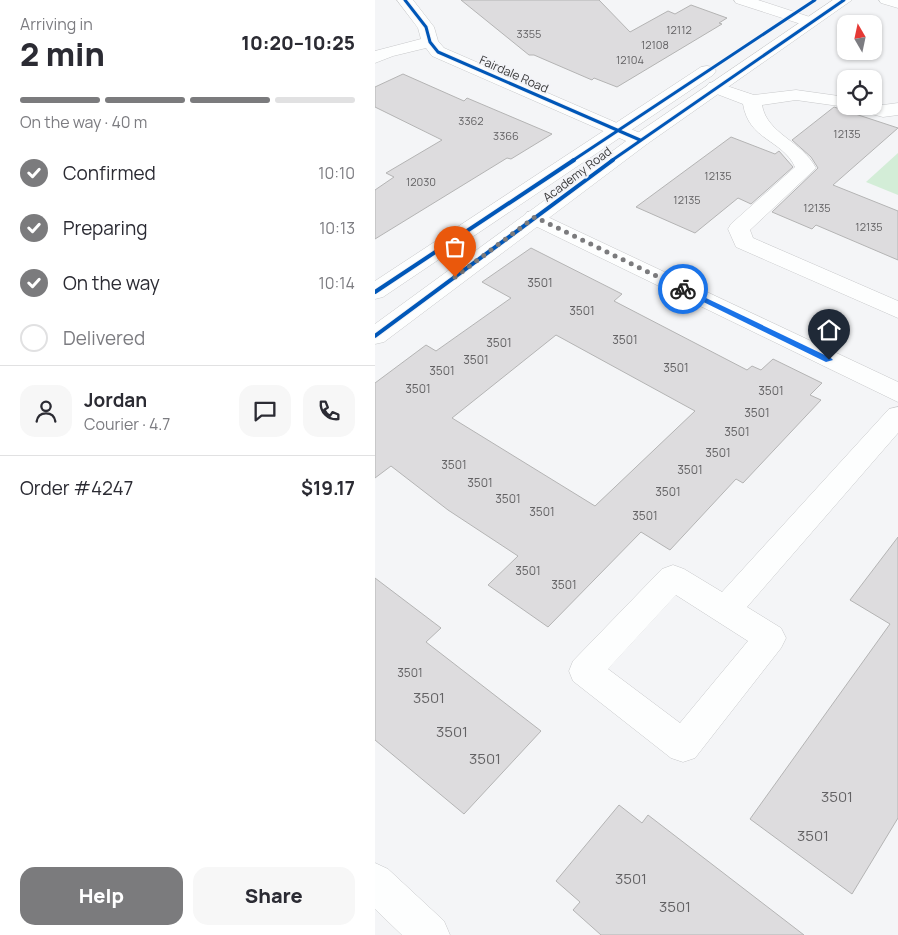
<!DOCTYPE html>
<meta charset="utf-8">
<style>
:root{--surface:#fff;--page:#f7f7f7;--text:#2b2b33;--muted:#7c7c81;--line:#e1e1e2;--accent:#7b7b7d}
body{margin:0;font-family:Manrope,sans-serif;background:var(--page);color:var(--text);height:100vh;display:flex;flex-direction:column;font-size:19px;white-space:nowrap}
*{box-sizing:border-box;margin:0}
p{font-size:16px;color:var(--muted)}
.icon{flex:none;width:28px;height:28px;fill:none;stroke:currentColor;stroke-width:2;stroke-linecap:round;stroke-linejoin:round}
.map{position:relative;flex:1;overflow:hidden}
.details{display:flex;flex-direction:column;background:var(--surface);width:375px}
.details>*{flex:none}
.needle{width:32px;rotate:351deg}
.buttons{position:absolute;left:462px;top:15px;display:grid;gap:10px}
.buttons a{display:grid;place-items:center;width:45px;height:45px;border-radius:10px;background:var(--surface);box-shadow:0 1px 4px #0004;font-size:25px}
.pin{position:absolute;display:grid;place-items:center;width:42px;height:42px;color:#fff;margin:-51px -21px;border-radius:50% 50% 50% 0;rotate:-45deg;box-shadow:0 0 5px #0007}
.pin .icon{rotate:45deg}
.courier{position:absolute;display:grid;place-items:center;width:50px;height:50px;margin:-25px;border:4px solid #1a73e8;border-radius:50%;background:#fff;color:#222;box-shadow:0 1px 6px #0007}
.headline em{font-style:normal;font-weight:800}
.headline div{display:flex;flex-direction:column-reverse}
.headline{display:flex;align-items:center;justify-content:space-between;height:85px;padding:0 20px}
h1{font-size:32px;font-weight:800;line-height:38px}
.bar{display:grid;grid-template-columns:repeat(4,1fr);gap:8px 5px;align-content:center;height:60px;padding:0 20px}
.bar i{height:6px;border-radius:4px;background:var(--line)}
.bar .active{background:var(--accent)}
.bar p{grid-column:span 4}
.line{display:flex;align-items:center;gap:12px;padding:0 20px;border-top:1px solid var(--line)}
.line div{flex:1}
.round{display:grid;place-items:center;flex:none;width:52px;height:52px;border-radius:15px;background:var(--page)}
ol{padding:0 20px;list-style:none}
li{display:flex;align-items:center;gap:15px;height:55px}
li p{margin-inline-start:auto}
li .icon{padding:5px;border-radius:50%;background:var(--accent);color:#fff;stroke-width:4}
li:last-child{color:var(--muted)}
li i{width:28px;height:28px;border:2px solid var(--line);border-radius:50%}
.primary-button{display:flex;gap:10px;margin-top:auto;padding:10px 20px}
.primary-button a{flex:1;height:58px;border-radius:15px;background:var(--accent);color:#fff;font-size:20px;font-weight:800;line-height:58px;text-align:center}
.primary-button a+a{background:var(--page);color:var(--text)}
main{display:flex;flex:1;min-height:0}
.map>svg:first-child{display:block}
.green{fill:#d3edd7}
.building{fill:#dddcde;stroke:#b4b4b4;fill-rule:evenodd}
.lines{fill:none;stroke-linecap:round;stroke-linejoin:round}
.minor-casing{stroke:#c7c8ca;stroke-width:1}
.major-casing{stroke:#c7c8ca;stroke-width:1}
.minor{fill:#fdfefe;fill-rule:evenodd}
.major{fill:#fdfefe;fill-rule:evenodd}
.cycleway-far1-casing{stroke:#f3f4f8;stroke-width:5}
.cycleway-casing{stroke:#f3f4f8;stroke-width:6}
.cycleway-far1{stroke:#0057b8;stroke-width:3}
.cycleway{stroke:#0057b8;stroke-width:4}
.route{fill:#1a73e8}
.done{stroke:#7b7b7d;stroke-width:5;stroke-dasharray:0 9}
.labels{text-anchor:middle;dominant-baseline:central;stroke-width:4;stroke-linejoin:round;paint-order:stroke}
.far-number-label{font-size:11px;fill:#636264}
.far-street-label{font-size:12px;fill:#3a3a3b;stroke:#f3f4f8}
.number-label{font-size:12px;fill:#636264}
.near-number-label{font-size:15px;fill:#636264}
</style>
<main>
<section class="details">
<div class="headline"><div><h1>2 min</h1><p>Arriving in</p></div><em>10:20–10:25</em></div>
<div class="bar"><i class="active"></i><i class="active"></i><i class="active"></i><i></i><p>On the way · 40 m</p></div>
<ol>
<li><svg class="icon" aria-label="check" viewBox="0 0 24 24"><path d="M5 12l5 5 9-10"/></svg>Confirmed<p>10:10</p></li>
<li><svg class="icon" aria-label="check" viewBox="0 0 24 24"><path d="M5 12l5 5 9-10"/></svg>Preparing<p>10:13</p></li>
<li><svg class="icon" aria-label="check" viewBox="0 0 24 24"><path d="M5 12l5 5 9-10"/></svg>On the way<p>10:14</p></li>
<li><i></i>Delivered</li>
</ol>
<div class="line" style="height:90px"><a class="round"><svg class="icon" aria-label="person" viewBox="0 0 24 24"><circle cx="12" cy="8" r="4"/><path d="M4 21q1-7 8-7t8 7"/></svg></a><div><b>Jordan</b><p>Courier · 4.7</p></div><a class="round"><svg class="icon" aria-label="chat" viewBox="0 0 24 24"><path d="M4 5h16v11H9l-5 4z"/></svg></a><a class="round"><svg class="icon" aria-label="phone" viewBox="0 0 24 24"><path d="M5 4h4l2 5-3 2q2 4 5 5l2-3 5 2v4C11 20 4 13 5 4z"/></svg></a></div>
<div class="line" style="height:65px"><div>Order #4247</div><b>$19.17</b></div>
<div class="primary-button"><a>Help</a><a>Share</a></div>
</section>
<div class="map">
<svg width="523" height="935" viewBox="0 0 523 935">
<rect width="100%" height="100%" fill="#f4f5f7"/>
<!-- green -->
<path class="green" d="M523,153v42l-32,-13z"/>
<!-- building -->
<path class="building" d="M86,0h138l31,32 38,-21 7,3 16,-9 36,13 -8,5 3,1 -105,63 -23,-9 -2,2 -58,-25h-5z
M28,74l61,27 3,-3 85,36 -41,25 -4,-1 -132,81v-49l19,-13 -8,-4 56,-33 -67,-33v-20z
M459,107l64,21 -65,57 65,26v49l-82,-35 -4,4 -40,-17 46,-44 -7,-11 -19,-17z
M356,137l44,17 4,-3 14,16 -42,37 -13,-6 -43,35 -59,-26z
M156,248l91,46 -8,7 133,69 5,-4 9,4 12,-11 49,24 -12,12 11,5 -62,66 -16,17 -7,-4 -66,71 -29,-18 -93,95 -60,-42 30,-29 -70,-46 -57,-44 -16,12v-95l51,-38 10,6 75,-53 -29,-16zM181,335l139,76 -100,95 -143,-88z
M523,537v281l-46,76 -102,-75 140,-195 -40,-24z
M0,578l66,50 -15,14 115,89 -77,83 -89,-74z
M244,805l23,18 6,-8 156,120h-203l-28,-25 7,-8 -24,-21z"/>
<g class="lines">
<defs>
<path id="minor" d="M22,0h16l21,27 4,14 6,7 203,88 3,4 -3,4h-14l-201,-88 -6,-8 -33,8 -18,7v-12l46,-12 -3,-11z
M359,0h24l58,19 2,3 -8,5 -6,-2 -68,-22z
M504,0h19v8l-17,-5z
M340,82l39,13 42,-5 50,7v9h5l-5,1 -50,-7 -34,5c5,29 40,36 54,63l-66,62 3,8 145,63v17l-162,-71 -8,-18 3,-5 64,-57c-13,-28 -46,-26 -52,-63l-34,-13 -3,-4 3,-4z
M499,103l9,2 15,-2v12l-15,2 -27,-7 -2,-4h20z
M160,211l363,171v20l-371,-180 -3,-5 3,-5z
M523,407v26l-151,174 34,21 5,10 -5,10 -86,110 -12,4 -12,-4 -98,-77 -4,-10 4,-10 89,-92 11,-4 11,4 38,23 167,-183zM301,595l72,46 -68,82 -72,-54z"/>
<path id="major" d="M458,0h19l-205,144 -263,198 -9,2v-20l258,-188z
M332,66l6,1 3,4 -3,4 -330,222 -8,2v-18l326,-214z
M0,863l13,6 56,52 6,14h-48l-27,-26z"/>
</defs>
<!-- minor casing -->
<use href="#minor" class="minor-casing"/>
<!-- major casing -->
<use href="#major" class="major-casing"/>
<!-- minor -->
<use href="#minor" class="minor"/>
<!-- major -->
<use href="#major" class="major"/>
<defs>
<path id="cycleway-far1" d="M30,0l21,27 4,15 8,10 202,88
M197,161l243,-161
M236,161l233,-161"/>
<path id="cycleway" d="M0,292l199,-132
M0,336l238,-176"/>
</defs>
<!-- cycleway-far1 casing -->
<use href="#cycleway-far1" class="cycleway-far1-casing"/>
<!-- cycleway casing -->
<use href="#cycleway" class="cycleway-casing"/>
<!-- cycleway-far1 -->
<use href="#cycleway-far1" class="cycleway-far1"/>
<!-- cycleway -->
<use href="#cycleway" class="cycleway"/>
</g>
<!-- route -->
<path class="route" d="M308,287l148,71 2,2 -7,2 -145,-71z"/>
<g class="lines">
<!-- done -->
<path class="done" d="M80,277l80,-60 148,72"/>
</g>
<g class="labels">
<!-- far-number labels -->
<g class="far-number-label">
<text x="304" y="29">12112</text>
<text x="154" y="33">3355</text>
<text x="280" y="44">12108</text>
<text x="255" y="59">12104</text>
<text x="96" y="120">3362</text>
<text x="472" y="133">12135</text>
<text x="131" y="135">3366</text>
<text x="343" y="175">12135</text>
<text x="46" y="181">12030</text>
<text x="312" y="199">12135</text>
<text x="442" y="207">12135</text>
<text x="494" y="226">12135</text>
</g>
<!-- far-street labels -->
<g class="far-street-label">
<text transform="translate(139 74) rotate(24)">Fairdale Road</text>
<text transform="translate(202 174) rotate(-37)">Academy Road</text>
</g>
<!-- number labels -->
<g class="number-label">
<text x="165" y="282">3501</text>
<text x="207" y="310">3501</text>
<text x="250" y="339">3501</text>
<text x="124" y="342">3501</text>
<text x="101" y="359">3501</text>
<text x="301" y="367">3501</text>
<text x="67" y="370">3501</text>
<text x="43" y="388">3501</text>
<text x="396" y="390">3501</text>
<text x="382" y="412">3501</text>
<text x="362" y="431">3501</text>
<text x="343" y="452">3501</text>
<text x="79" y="464">3501</text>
<text x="315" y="469">3501</text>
<text x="105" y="482">3501</text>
<text x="293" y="491">3501</text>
<text x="133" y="498">3501</text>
<text x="167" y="511">3501</text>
<text x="270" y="515">3501</text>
<text x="153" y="570">3501</text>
<text x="189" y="584">3501</text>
<text x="35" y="672">3501</text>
</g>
<!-- near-number labels -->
<g class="near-number-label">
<text x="54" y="697">3501</text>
<text x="77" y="731">3501</text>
<text x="110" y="758">3501</text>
<text x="462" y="796">3501</text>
<text x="438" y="835">3501</text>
<text x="256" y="878">3501</text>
<text x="300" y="906">3501</text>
</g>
</g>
</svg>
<div class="buttons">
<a><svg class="needle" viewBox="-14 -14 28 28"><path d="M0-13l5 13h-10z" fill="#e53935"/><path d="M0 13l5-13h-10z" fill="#7c7c81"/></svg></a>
<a><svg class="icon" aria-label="locate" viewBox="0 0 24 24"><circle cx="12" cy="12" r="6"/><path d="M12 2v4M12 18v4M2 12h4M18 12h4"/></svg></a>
</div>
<div class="pin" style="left:80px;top:277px;background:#ea580c"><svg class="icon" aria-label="bag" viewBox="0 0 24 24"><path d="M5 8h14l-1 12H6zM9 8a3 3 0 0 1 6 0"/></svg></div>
<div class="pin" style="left:454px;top:360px;background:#1f2937"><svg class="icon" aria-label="home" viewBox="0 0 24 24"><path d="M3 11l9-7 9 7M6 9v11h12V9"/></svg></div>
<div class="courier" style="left:308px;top:289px"><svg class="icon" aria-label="bike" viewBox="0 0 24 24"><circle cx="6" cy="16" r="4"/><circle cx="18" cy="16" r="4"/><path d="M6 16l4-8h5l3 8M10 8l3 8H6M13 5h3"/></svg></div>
</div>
</main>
